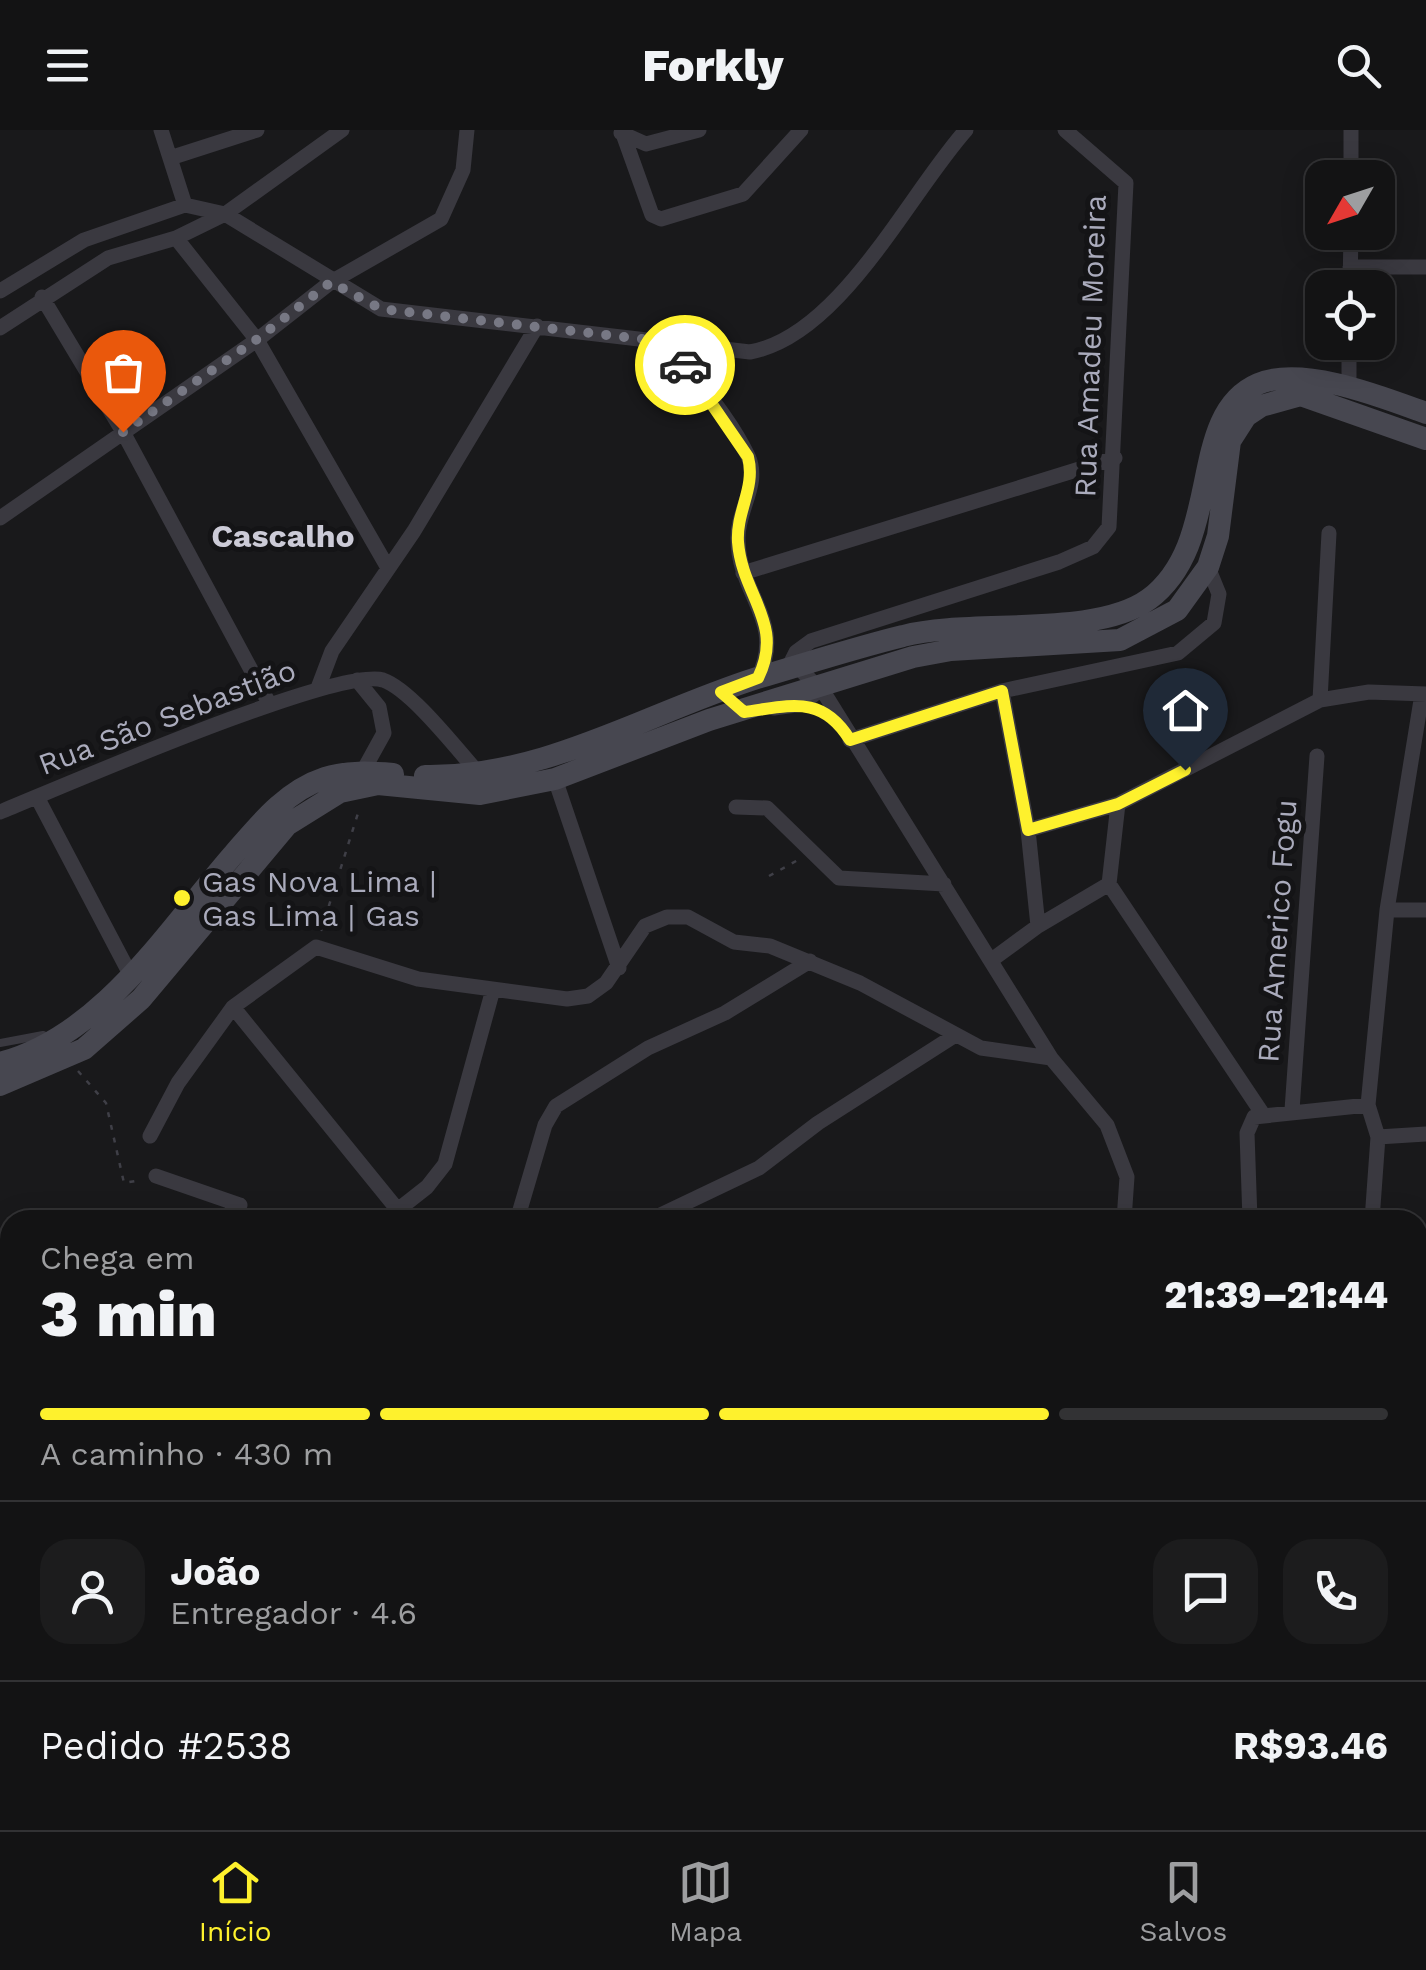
<!DOCTYPE html>
<html lang="pt">
<meta charset="utf-8">
<style>
:root{--surface:#131314;--page:#1c1c1d;--text:#f1f3f6;--muted:#9d9ea0;--line:#323234;--accent:#fef12d}
body{margin:0;font-family:"Work Sans",sans-serif;background:var(--page);color:var(--text);height:100vh;display:flex;flex-direction:column;font-size:38px;white-space:nowrap}
*{box-sizing:border-box;margin:0}
p{font-size:32px;color:var(--muted)}
.icon{flex:none;width:55px;height:55px;fill:none;stroke:currentColor;stroke-width:2;stroke-linecap:round;stroke-linejoin:round}
.map{position:relative;flex:1;overflow:hidden}
.panel{position:absolute;left:0px;top:1080px;width:1428px;height:620px;display:flex;flex-direction:column;background:var(--surface);border-radius:30px 30px 0 0;box-shadow:0 5px 25px #0003,0 0 0 2px var(--line)}
.panel>*{flex:none}
.needle{width:65px;rotate:231deg}
.fabs{position:absolute;left:1305px;top:30px;display:grid;gap:20px}
.fabs a{display:grid;place-items:center;width:90px;height:90px;border-radius:20px;background:var(--surface);box-shadow:0 5px 25px #0003,0 0 0 2px var(--line);font-size:50px}
.pin{position:absolute;display:grid;place-items:center;width:85px;height:85px;color:#fff;margin:-102px -42px;border-radius:50% 50% 50% 0;rotate:-45deg;box-shadow:0 0 10px #0007}
.pin .icon{rotate:45deg}
.courier{position:absolute;display:grid;place-items:center;width:100px;height:100px;margin:-50px;border:8px solid #fef12d;border-radius:50%;background:#fff;color:#222;box-shadow:0 2px 12px #0007}
.head em{font-style:normal;font-weight:800}
.head div{display:flex;flex-direction:column-reverse}
.head{display:flex;align-items:center;justify-content:space-between;height:170px;padding:0 40px}
h1{font-size:65px;font-weight:800;line-height:75px}
.bar{display:grid;grid-template-columns:repeat(4,1fr);gap:15px 10px;align-content:center;height:120px;padding:0 40px}
.bar i{height:12px;border-radius:8px;background:var(--line)}
.bar .selected{background:var(--accent)}
.bar p{grid-column:span 4}
.line{display:flex;align-items:center;gap:25px;padding:0 40px;border-top:2px solid var(--line)}
.line div{flex:1}
.round{display:grid;place-items:center;flex:none;width:105px;height:105px;border-radius:30px;background:var(--page)}
header{display:flex;justify-content:space-between;align-items:center;height:130px;padding:0 40px;background:var(--surface);font-size:45px;font-weight:800}
.tabs{display:flex;justify-content:space-around;align-items:center;height:140px;border-top:2px solid var(--line);background:var(--surface);font-size:28px;color:var(--muted)}
.tabs a{display:grid;justify-items:center;gap:5px}
.tabs .selected{color:var(--accent)}
.map>svg:first-child{display:block}
.lines{fill:none;stroke-linecap:round;stroke-linejoin:round}
.path{stroke:#3f3f47;stroke-width:2.5;stroke-dasharray:5 8;stroke-linecap:butt}
.service{stroke:#3a3940;stroke-width:8}
.minor{stroke:#3a3940;stroke-width:15}
.secondary{stroke:#474750;stroke-width:22}
.done{stroke:#777884;stroke-width:10;stroke-dasharray:0 18}
.route{stroke:#fef12d;stroke-width:12}
.poi-dot{fill:#fef12d;stroke:#141416;stroke-width:4}
.labels{text-anchor:middle;dominant-baseline:central;stroke-width:10;stroke-linejoin:round;paint-order:stroke}
.street-label{font-size:30px;fill:#aaabbc;stroke:#141416}
.poi-label{font-size:30px;fill:#aaabbc;stroke:#141416;text-anchor:start}
.neighbourhood-label{font-size:32px;font-weight:bold;fill:#cccbd7;stroke:#141416}
</style>
<header><svg class="icon" aria-label="menu" viewBox="0 0 24 24"><path d="M4 6h16M4 12h16M4 18h16"/></svg>Forkly<svg class="icon" aria-label="search" viewBox="0 0 24 24"><circle cx="10" cy="10" r="6"/><path d="M15 15l6 6"/></svg></header>
<div class="map">
<svg width="1426" height="1700" viewBox="0 0 1426 1700">
<rect width="100%" height="100%" fill="#19191b"/>
<g class="lines">
<!-- path -->
<path class="path" d="M769,746l29,-16
M321,801l38,-121
M78,941l28,32 18,80 17,-3"/>
<!-- service -->
<path class="service" d="M0,913l43,-8"/>
<!-- minor -->
<path class="minor" d="M161,0l24,75
M621,3l25,11 53,-14
M623,4l29,81 9,4 82,-25 58,-64
M170,28l87,-28
M1351,48v-48
M176,108l81,102 131,228
M1350,137h76
M1350,158l1,-56
M0,161l84,-51 101,-35 40,9 156,95 369,43c90,-16 158,-157 216,-222
M42,167l81,135 147,273
M0,198l108,-70 68,-20 49,-24 117,-84
M668,212c26,36 61,74 80,114 13,28 -11,54 -10,83 0,56 48,81 20,139
M1349,257v-45
M0,388l257,-178 74,-58 110,-63 22,-49 4,-40
M743,443l372,-115
M799,538l27,28 225,362 56,67 20,52 -3,43
M786,542l10,-20 15,-11 248,-79 34,-15 16,-20 17,-344 -61,-53
M357,550l22,27 5,26 -21,38
M318,558l14,-37 82,-120 123,-205
M1422,564l-35,216 -19,195 10,32 48,-3
M1320,570l9,-167
M774,578l29,-4 16,-14
M850,610l152,-49 176,-38 36,-30 5,-29 -11,-27
M555,649l64,189
M37,667l93,177
M1118,674l-9,80 153,229
M736,677l31,1 72,70 105,6
M0,682c59,-24 338,-146 383,-132 29,10 76,72 98,96
M1028,700l90,-26 202,-104 49,-8 57,2
M1387,780h39
M1038,796l71,-42
M993,829l45,-33 -10,-96 -26,-139
M233,877l173,213
M1292,980l25,-354
M150,1006l28,-53 55,-76 83,-60 102,32 149,20 21,-3 18,-13 39,-57 22,-9h21l46,25 36,4 90,37 121,65 70,10
M156,1046l84,29
M222,1090l18,-15
M385,1090l42,-33 18,-23 47,-171
M517,1090l28,-95 11,-19 92,-58 77,-35 85,-52
M650,1090l109,-52 59,-45 136,-87
M1250,1090l-3,-87 7,-16 114,-12
M1372,1090l6,-83
M0,1213l10,3
M0,1318l10,-20
M1418,1339l8,16
M0,1353l10,-7
M1418,1416l8,-4
M1418,1482l8,-5
M0,1519l10,-5
M1418,1572l8,-6
M0,1601l10,-9
M0,1672l10,-6
M666,1690l5,10
M842,1690l58,10
M1153,1690l6,10
M1305,1690v10
M0,1692l40,8
M227,1700l2,-10"/>
<!-- secondary -->
<path class="secondary" d="M425,646c120,2 221,-63 332,-98 48,-14 97,-30 146,-42 67,-18 191,3 246,-37 76,-57 37,-184 109,-215 44,-19 124,13 168,29
M0,933c101,-26 167,-132 232,-207 26,-30 53,-65 93,-78 23,-7 45,-6 68,-4
M0,955l84,-36 57,-50 146,-174 53,-33 38,-8 102,10 75,-15 154,-59 204,-63 38,-7 169,-10 57,-30 31,-43 10,-31 12,-95 16,-25 15,-10 40,-11 125,44"/>
</g>
<g class="lines">
<!-- done -->
<path class="done" d="M123,302l133,-92 75,-58 50,27 287,33 17,23"/>
<!-- route -->
<path class="route" d="M685,235l63,92c8,31 -12,54 -10,85 4,54 47,81 20,136l-37,14 23,20c46,-6 78,-18 106,28l152,-49 26,139 90,-26 67,-34"/>
</g>
<!-- markers -->
<circle class="poi-dot" cx="182" cy="768" r="10"/>
<g class="labels">
<!-- street labels -->
<g class="street-label">
<text transform="translate(1090 216) rotate(-88)">Rua Amadeu Moreira</text>
<text transform="translate(167 587) rotate(-21)">Rua São Sebastião</text>
<text transform="translate(1277 801) rotate(-86)">Rua Americo Fogu</text>
</g>
<!-- poi labels -->
<g class="poi-label">
<text x="202" y="751">Gas Nova Lima |<tspan x="202" dy="34">Gas Lima | Gas</tspan></text>
</g>
<!-- neighbourhood labels -->
<g class="neighbourhood-label">
<text x="283" y="406">Cascalho</text>
</g>
</g>
</svg>
<div class="fabs">
<a><svg class="needle" viewBox="-14 -14 28 28"><path d="M0-13l5 13h-10z" fill="#e53935"/><path d="M0 13l5-13h-10z" fill="#9d9ea0"/></svg></a>
<a><svg class="icon" aria-label="locate" viewBox="0 0 24 24"><circle cx="12" cy="12" r="6"/><path d="M12 2v4M12 18v4M2 12h4M18 12h4"/></svg></a>
</div>
<div class="pin" style="left:123px;top:302px;background:#ea580c"><svg class="icon" aria-label="bag" viewBox="0 0 24 24"><path d="M5 8h14l-1 12H6zM9 8a3 3 0 0 1 6 0"/></svg></div>
<div class="pin" style="left:1185px;top:640px;background:#1f2937"><svg class="icon" aria-label="home" viewBox="0 0 24 24"><path d="M3 11l9-7 9 7M6 9v11h12V9"/></svg></div>
<div class="courier" style="left:685px;top:235px"><svg class="icon" aria-label="car" viewBox="0 0 24 24"><path d="M5 17H2v-5l4-1 3-4h7l3 4 3 1v5h-3M9 17h6M6 11h13"/><circle cx="7" cy="17" r="2"/><circle cx="17" cy="17" r="2"/></svg></div>
<section class="panel">
<div class="head"><div><h1>3 min</h1><p>Chega em</p></div><em>21:39–21:44</em></div>
<div class="bar"><i class="selected"></i><i class="selected"></i><i class="selected"></i><i></i><p>A caminho · 430 m</p></div>
<div class="line" style="height:180px"><a class="round"><svg class="icon" aria-label="person" viewBox="0 0 24 24"><circle cx="12" cy="8" r="4"/><path d="M4 21q1-7 8-7t8 7"/></svg></a><div><b>João</b><p>Entregador · 4.6</p></div><a class="round"><svg class="icon" aria-label="chat" viewBox="0 0 24 24"><path d="M4 5h16v11H9l-5 4z"/></svg></a><a class="round"><svg class="icon" aria-label="phone" viewBox="0 0 24 24"><path d="M5 4h4l2 5-3 2q2 4 5 5l2-3 5 2v4C11 20 4 13 5 4z"/></svg></a></div>
<div class="line" style="height:130px"><div>Pedido #2538</div><b>R$93.46</b></div>
</section>
</div>
<nav class="tabs">
<a class="selected"><svg class="icon" aria-label="home" viewBox="0 0 24 24"><path d="M3 11l9-7 9 7M6 9v11h12V9"/></svg>Início</a>
<a><svg class="icon" aria-label="map" viewBox="0 0 24 24"><path d="M3 6l6-2 6 2 6-2v14l-6 2-6-2-6 2zM9 4v14M15 6v14"/></svg>Mapa</a>
<a><svg class="icon" aria-label="saved" viewBox="0 0 24 24"><path d="M7 4h10v16l-5-4-5 4z"/></svg>Salvos</a>
</nav>
